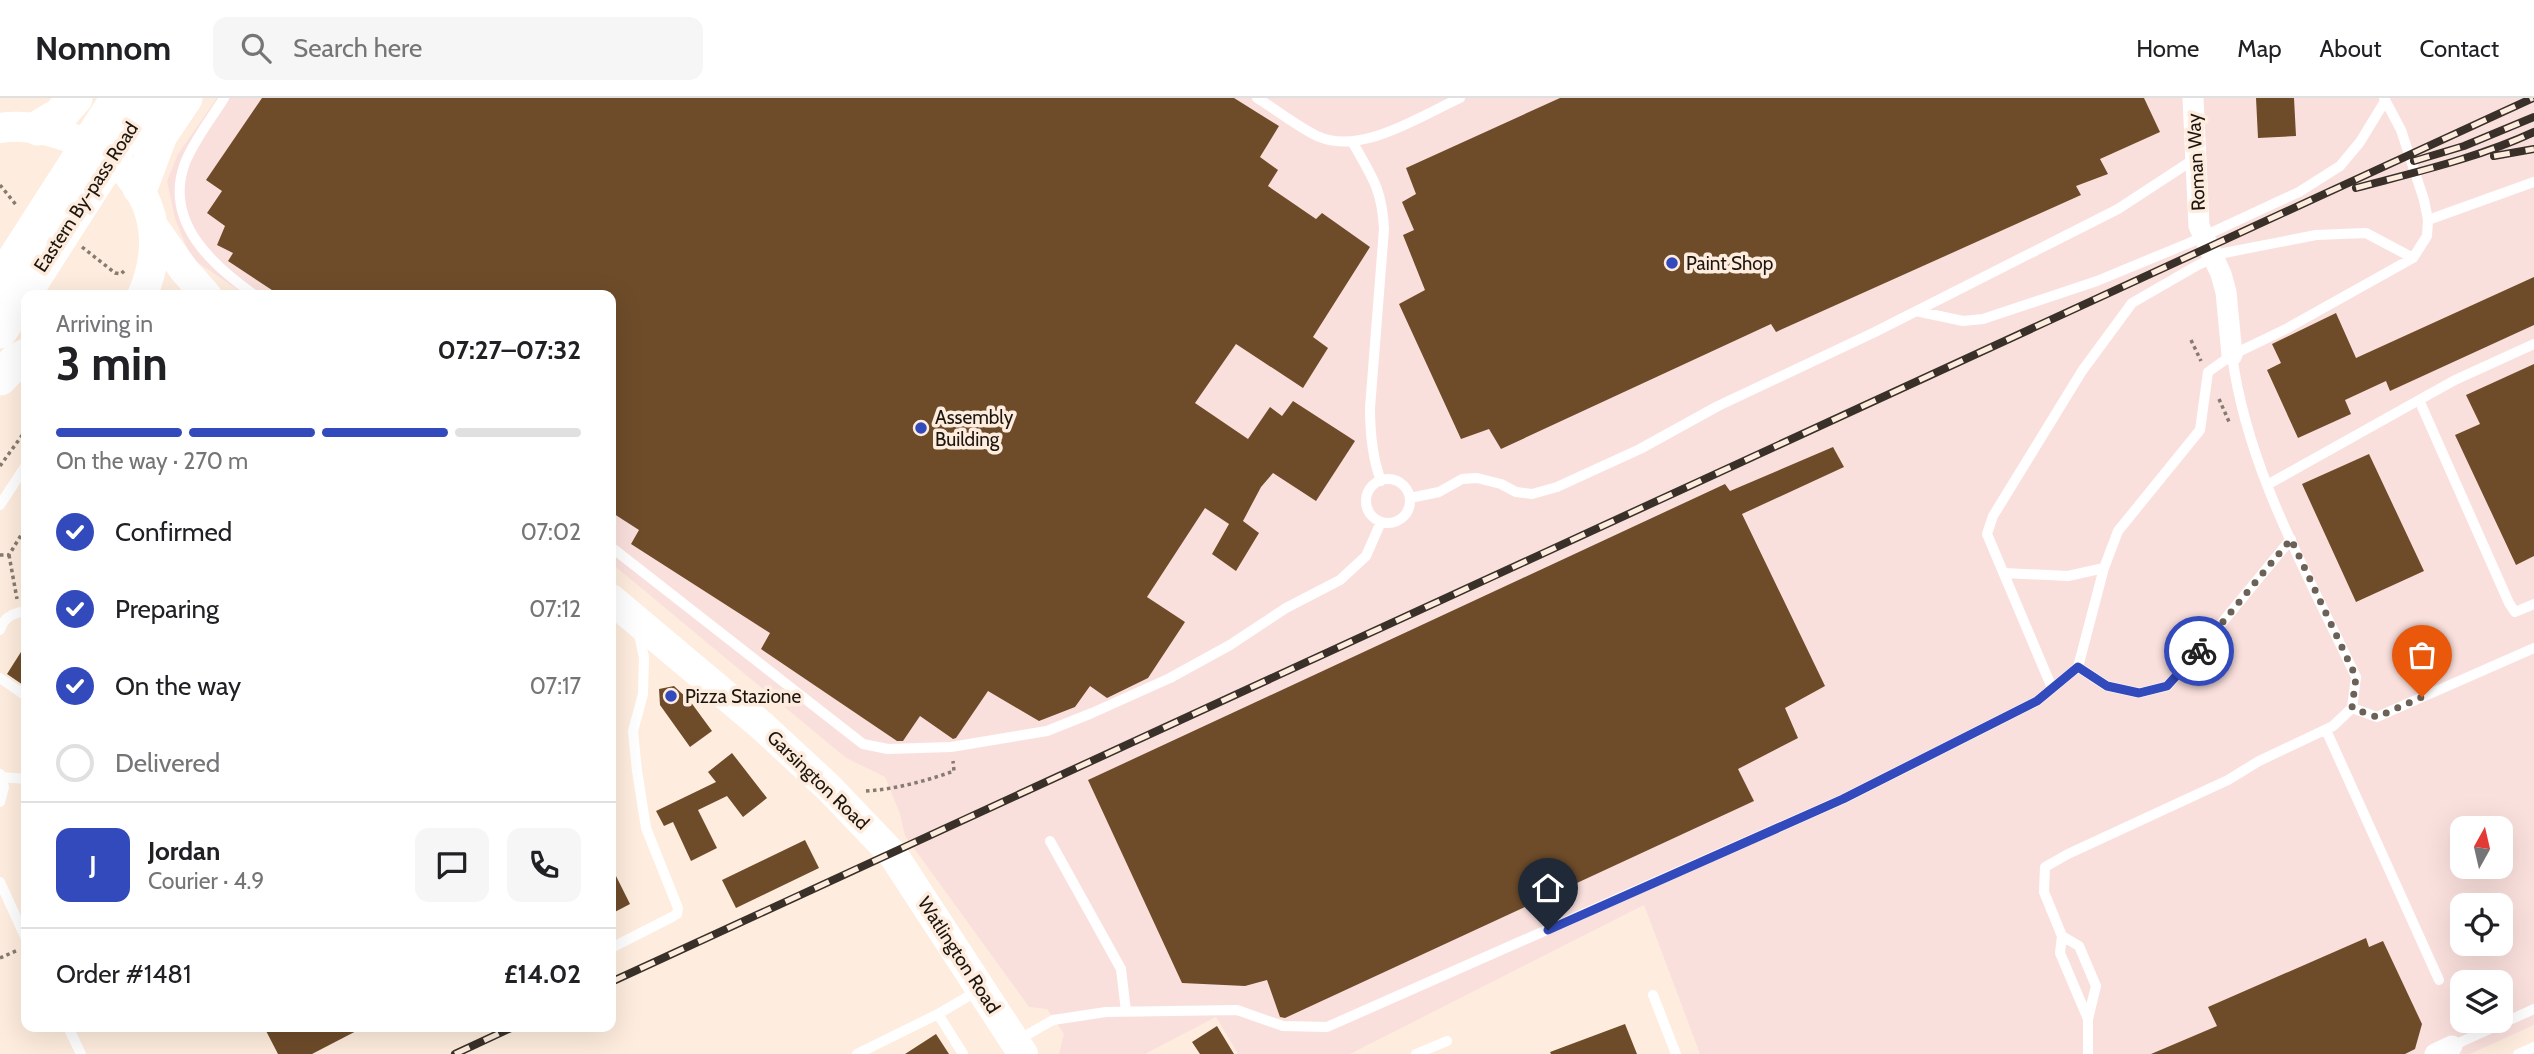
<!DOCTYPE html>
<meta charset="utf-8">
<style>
:root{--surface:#fff;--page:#f6f6f6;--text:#202124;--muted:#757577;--line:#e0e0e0;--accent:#334abc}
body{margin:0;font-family:Cabin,sans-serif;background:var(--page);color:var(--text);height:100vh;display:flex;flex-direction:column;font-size:26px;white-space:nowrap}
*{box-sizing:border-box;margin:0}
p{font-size:23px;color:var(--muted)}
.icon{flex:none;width:38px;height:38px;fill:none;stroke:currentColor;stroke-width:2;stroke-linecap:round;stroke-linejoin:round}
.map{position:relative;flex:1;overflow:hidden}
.side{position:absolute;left:21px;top:192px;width:595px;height:742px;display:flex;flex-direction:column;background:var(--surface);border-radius:14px;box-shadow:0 7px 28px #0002}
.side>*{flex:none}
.needle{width:46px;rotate:8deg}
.buttons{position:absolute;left:2450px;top:718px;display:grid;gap:14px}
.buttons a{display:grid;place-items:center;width:63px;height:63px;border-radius:14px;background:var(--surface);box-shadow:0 7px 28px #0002;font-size:35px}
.pin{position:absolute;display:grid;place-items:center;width:60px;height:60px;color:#fff;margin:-72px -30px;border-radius:50% 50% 50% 0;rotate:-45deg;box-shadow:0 0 7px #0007}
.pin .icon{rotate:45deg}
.courier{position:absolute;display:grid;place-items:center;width:70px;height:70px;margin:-35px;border:5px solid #334abc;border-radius:50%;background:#fff;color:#222;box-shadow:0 2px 9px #0007}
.head em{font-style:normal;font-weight:700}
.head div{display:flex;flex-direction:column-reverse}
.head{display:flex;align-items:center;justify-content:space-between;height:119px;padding:0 35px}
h1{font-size:46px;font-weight:700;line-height:52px}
.bar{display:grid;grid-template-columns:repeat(4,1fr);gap:10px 7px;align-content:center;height:84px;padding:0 35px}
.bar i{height:9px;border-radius:5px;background:var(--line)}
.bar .active{background:var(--accent)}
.bar p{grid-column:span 4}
.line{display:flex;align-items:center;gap:18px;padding:0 35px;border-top:2px solid var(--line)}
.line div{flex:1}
.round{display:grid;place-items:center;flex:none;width:74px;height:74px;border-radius:14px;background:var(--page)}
ol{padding:0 35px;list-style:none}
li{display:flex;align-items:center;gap:21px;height:77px}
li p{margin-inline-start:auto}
li .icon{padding:7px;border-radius:50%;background:var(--accent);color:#fff;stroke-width:4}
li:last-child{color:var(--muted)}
li i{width:38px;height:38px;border:4px solid var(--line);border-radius:50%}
header{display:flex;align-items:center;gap:42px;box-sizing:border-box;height:98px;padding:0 35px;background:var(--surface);border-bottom:2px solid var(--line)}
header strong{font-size:33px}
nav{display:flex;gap:38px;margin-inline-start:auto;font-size:24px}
.search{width:490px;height:63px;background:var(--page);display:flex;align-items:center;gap:18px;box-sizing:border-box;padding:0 24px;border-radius:14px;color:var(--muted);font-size:26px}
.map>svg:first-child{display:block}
.industrial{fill:#fae0dd;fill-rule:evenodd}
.building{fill:#6e4c2a}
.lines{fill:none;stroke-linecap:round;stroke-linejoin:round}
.path{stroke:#867b70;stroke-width:3.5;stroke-dasharray:3.5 3.5;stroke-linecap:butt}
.service{stroke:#fff;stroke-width:10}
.minor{stroke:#fff;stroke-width:21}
.secondary{stroke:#fff;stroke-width:30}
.trunk{stroke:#fff;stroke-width:35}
.rail-casing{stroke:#393129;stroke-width:8}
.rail{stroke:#feedde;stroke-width:5;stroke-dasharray:16;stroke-linecap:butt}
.done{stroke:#6c6157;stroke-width:7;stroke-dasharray:0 12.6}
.route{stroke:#334abc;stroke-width:9}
.poi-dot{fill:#334abc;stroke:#feedde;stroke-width:2.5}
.labels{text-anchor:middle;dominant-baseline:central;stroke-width:7;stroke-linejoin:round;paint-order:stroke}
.street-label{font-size:19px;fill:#1d160f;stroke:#feedde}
.poi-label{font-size:19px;fill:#1d160f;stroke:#feedde;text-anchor:start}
</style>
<header>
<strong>Nomnom</strong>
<div class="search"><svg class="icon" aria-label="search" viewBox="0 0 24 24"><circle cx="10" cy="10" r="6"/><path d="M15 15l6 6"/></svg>Search here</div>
<nav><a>Home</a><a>Map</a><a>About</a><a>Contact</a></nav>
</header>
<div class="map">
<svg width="2534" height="956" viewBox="0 0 2534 956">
<rect width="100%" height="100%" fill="#feedde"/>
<!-- industrial -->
<path class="industrial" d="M217,0h2317v927l-64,29h-770l-56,-149 -294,149h-112l-22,-37 -71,37h-86l5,-20 -17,-25 -18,-2 -124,-171 -5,-22 -15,-37 -39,-19 -235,-195v-267h-364l-50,-34 -8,-9 -14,-34 -8,-38 11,-27zM2462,730h39v38h-39zM2462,807h39v38h-39zM2462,884h39v38h-39z"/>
<!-- building -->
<path class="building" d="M262,0h972l45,28 -19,31 18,13 -10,16 48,33 6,-6 48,34 -57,90 15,11 -25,40 -67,-44 -41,59 53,36 22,-32 12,9 11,-15 62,40 -39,60 -43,-28 -12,14 -18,34 16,12 -23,38 -24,-17 17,-30 -24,-16 -58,89 38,25 -37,56 -41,20 -17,-12 -15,21 -36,14 -51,-30 -32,47 -3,1 -33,-23 -17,25h-6l-136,-92 9,-16 -139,-89 8,-14 -28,-18v-216h-330l-53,-35 5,-8 -16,-8 8,-19 -18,-13 15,-22 -16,-11z
M1560,0h584l16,34 -60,27 8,15 -32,12 5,9 -305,137 -5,-8 -270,125 -12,-20 -28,10 -62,-135 26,-14 -22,-55 11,-5 -12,-28 14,-8 -10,-26z
M2256,0h38l2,38 -38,2z
M2534,179v48l-144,66 -4,-10 -41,19 6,14 -53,24 -31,-68 14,-7 -9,-19 64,-31 20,45z
M2534,266v192l-18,9 -61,-130 25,-11 -14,-29z
M1833,349l11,20 -102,47 83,172 -40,22 13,30 -60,31 16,32 -469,217 -5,-1 -13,-37 -22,6 -63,-3 -94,-203 637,-296 5,7z
M2369,356l55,117 -68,31 -54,-118z
M26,546v43l-19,-13z
M674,588l16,15 22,30 -22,16 -30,-42 -1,-16z
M732,655l35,45 -24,19 -16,-21 -29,14 19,38 -26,13 -18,-39 -9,4 -8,-15 60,-29 -8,-10z
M805,742l14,28 -83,40 -14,-28z
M611,768l19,38 -19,10z
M2366,840l3,9 14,-6 39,83 -7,25 -10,5h-254l66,-28 -9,-19z
M1625,926l12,30h-86l-1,-2z
M1217,928l17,28h-34l-8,-12z
M264,929h100l-52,27h-34z
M936,936l13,20h-44z"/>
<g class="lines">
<!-- path -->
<path class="path" d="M0,87l17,21
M82,149l33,26 6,1 3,-3
M2191,242l10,21
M2219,301l11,25
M0,368l26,-36
M0,457h9l17,-28
M9,457l8,44
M866,693c30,-2 60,-10 88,-20l-1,-10
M0,860l18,-8"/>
<!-- service -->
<path class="service" d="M224,0c-13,21 -30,42 -39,65 -22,59 28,103 71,133
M1257,0c20,12 39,28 60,38 44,20 103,-20 143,-38
M1353,45c19,34 29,46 31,86l-14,179c0,25 2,49 11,73
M2428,122l106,-38
M1916,213l47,10 20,-2 114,-38 92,-38 110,-51 41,-26 20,-24 25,-41
M2419,302l36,-20 79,-36
M1366 403a22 22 0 1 1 44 0a22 22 0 1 1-44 0Z
M2267,387l152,-85 90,203 6,9 19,-8
M1410,400l29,-6 23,-13 15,-1 24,6 15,8 16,2 25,-7 83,-38 78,-43 157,-74 243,-123 78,-51
M0,407l26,-40
M611,449l252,197 25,5 63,-2 96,-16 45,-18 78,-35 60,-33 56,-37 54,-28 26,-24 15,-34
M2004,475l64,3 36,-8
M0,532c3,-11 10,-15 20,-18
M2078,569l29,19 32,7 28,-7 21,-22 103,-125
M0,580l26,18
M2052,590l-65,-154 6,-18 89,-145 50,-68 66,-38 26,-12 92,-18 50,-2 47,25
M2352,610l25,9 157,-69
M2326,632l113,250
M0,676l4,13 -4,15
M2,679l24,2
M1050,743l71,128 5,42
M0,784l26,57
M2062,838l17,10 17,40 -8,33v35
M611,850l61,-31 5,-3 1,-6 -32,-80 -9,-57 -4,-40 10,-37 1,-37 -6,-26
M1653,897l23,59
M938,916l25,40
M2088,921l-28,-66 2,-17 -18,-44 1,-25 23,-13 160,-74 31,-19 74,-35 19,-18 4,-31c-49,-104 -109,-208 -124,-322
M68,929l13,27
M1018,942l35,-20 53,-8 131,-2 46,16 44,1 516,-228 194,-98 41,-34 26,-99 14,-37 82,-101 8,-58 24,-17 54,-26 127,-71 14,-22 1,-16 -4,-20 -23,-70 -17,-32
M2452,948l82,-37
M857,956l81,-40 41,-24
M1416,956l31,-13
M2518,956l16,-7"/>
<!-- minor -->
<path class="minor" d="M2193,0l6,128 22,48 5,18 6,63
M2435,956l17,-8"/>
<!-- secondary -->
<path class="secondary" d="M0,30c20,-3 40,0 59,6 78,22 116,85 83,162
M155,131l29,41 23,26
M611,501l150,126 68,63 65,68 129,198"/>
<!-- trunk -->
<path class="trunk" d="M38,30l22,-13 15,-17
M140,90l20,-53 25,-37
M0,184l118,-184
M0,233l149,-233
M0,280l15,-16 11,-6"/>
<defs>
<path id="rail" d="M2494,58l40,-7
M2414,63l50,-15 70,-29
M2356,90c60,-16 122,-30 178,-56
M611,884l1922,-884
M455,956l58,-27"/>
</defs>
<!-- rail casing -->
<use href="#rail" class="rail-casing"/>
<!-- rail -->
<use href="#rail" class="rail"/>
</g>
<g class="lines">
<!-- done -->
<path class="done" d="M2199,553l92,-112 65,138 -4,31 25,9 45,-20"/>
<!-- route -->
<path class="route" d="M1548,832l295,-131 194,-98 41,-34 29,19 32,7 28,-7 32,-35"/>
</g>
<!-- markers -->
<g class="poi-dot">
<circle cx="1672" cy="165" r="7"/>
<circle cx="921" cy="330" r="7"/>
<circle cx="671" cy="598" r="7"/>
</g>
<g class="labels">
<!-- street labels -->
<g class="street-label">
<text transform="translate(2196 64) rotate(-93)">Roman Way</text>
<text transform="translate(86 99) rotate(-57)">Eastern By-pass Road</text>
<text transform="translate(818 682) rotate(44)">Garsington Road</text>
<text transform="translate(959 857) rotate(57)">Watlington Road</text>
</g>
<!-- poi labels -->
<g class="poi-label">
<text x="1686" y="165">Paint Shop</text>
<text x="935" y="319">Assembly<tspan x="935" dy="22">Building</tspan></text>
<text x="685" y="598">Pizza Stazione</text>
</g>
</g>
</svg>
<div class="buttons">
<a><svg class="needle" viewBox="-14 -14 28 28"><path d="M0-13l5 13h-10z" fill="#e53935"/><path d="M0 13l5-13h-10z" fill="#757577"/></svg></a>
<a><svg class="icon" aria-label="locate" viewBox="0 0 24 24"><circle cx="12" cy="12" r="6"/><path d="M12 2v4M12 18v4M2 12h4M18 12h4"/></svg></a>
<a><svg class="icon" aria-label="layers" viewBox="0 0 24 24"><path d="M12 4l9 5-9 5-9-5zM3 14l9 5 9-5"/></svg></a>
</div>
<div class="pin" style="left:2422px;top:599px;background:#ea580c"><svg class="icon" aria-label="bag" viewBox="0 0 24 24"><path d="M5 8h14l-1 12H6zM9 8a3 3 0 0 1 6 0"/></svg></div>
<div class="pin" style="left:1548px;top:832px;background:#1f2937"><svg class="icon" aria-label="home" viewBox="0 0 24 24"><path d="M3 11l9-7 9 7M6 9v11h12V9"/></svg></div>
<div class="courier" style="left:2199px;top:553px"><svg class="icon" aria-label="bike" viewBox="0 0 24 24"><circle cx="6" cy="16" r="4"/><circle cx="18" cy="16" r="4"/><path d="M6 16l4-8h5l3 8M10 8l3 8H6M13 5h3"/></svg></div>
<section class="side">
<div class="head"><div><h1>3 min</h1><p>Arriving in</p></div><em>07:27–07:32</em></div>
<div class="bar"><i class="active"></i><i class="active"></i><i class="active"></i><i></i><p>On the way · 270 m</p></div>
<ol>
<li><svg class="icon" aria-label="check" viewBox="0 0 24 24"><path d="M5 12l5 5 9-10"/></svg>Confirmed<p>07:02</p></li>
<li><svg class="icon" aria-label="check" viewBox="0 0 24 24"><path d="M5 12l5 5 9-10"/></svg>Preparing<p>07:12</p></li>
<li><svg class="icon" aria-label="check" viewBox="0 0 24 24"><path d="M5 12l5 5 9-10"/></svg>On the way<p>07:17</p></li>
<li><i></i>Delivered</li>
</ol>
<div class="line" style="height:126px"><b class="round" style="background:var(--accent);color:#fff">J</b><div><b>Jordan</b><p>Courier · 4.9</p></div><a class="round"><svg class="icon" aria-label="chat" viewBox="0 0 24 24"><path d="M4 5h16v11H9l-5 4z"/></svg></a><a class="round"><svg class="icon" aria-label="phone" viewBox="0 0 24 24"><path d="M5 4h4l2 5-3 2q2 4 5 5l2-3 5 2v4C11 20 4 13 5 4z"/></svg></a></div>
<div class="line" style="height:91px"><div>Order #1481</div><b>£14.02</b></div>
</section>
</div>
